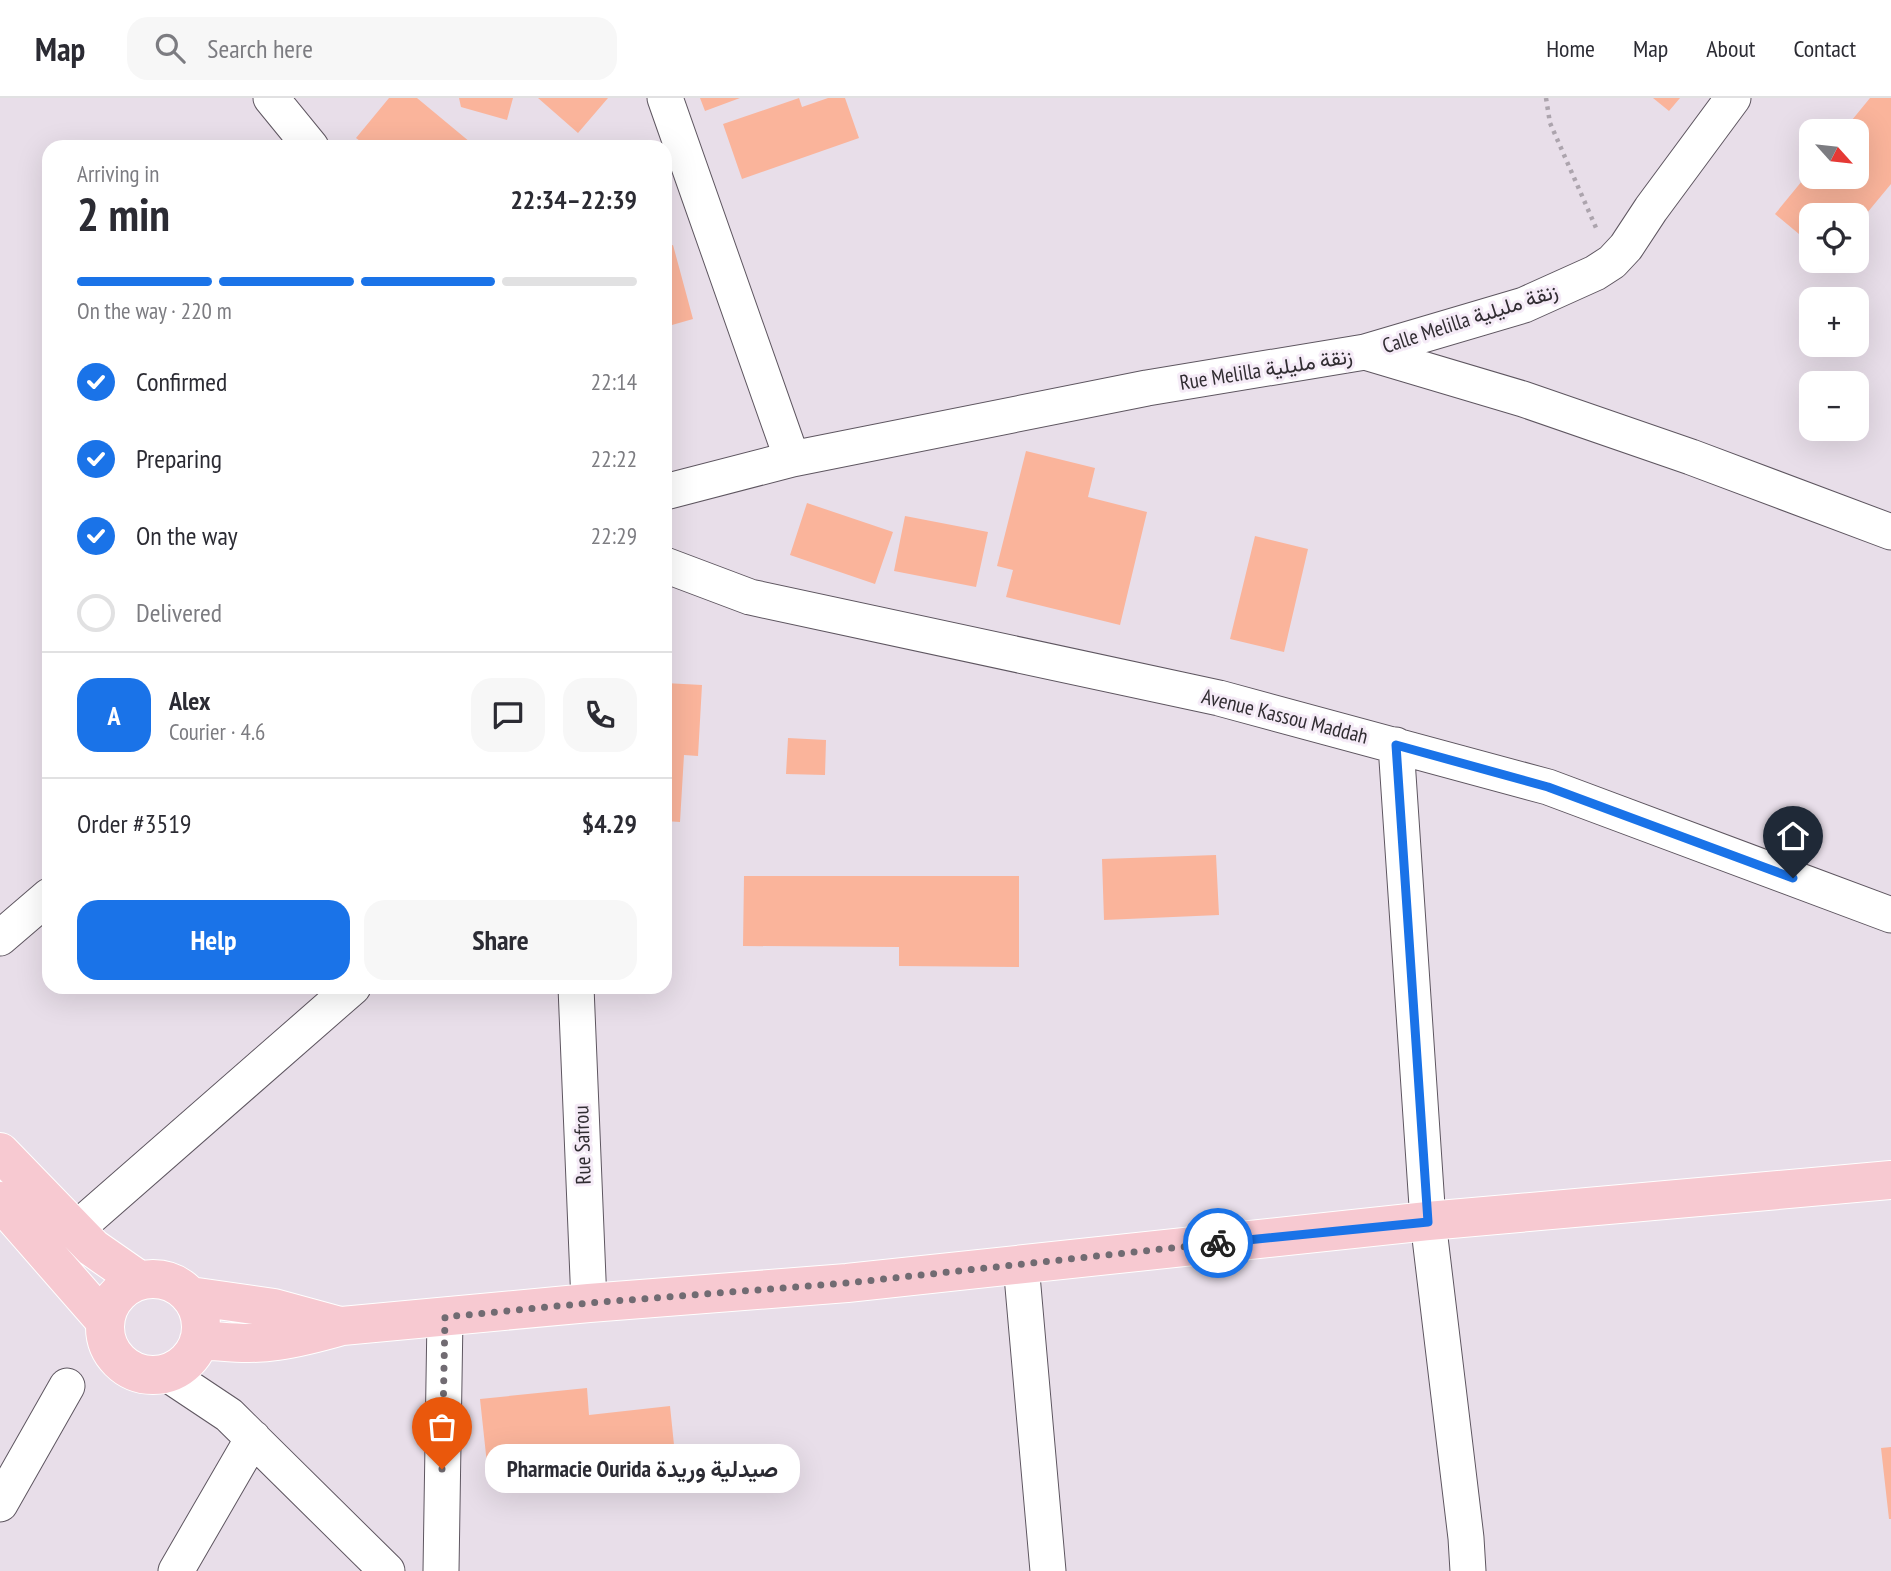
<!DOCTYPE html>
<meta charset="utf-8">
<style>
:root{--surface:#fff;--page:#f7f7f7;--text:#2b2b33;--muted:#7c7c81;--line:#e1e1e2;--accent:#1a73e8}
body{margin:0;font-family:"PT Sans Narrow",Vazirmatn,sans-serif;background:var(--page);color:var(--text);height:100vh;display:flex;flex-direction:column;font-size:26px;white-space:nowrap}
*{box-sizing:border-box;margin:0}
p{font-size:23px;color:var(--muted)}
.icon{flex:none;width:38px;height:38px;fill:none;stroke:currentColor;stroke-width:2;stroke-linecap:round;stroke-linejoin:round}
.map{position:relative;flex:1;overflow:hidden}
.details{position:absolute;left:42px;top:42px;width:630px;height:854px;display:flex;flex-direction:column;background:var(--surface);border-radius:21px;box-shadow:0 7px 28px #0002}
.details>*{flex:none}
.needle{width:46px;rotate:117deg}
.fabs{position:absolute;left:1799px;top:21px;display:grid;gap:14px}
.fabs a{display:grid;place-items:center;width:70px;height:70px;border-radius:14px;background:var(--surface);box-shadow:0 7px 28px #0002;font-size:35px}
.pin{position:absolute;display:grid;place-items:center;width:60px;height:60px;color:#fff;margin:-72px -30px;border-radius:50% 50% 50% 0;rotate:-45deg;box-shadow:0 0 7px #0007}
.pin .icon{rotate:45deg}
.courier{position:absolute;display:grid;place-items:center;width:70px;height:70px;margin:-35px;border:5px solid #1a73e8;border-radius:50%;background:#fff;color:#222;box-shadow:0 2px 9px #0007}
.bubble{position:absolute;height:49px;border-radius:21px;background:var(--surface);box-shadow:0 7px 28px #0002;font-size:23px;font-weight:700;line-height:49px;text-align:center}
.headline em{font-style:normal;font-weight:700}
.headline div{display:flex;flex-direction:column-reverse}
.headline{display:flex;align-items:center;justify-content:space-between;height:119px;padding:0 35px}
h1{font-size:46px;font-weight:700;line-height:52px}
.bar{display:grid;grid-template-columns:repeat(4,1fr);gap:10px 7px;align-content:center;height:84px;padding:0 35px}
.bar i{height:9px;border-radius:5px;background:var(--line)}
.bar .selected{background:var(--accent)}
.bar p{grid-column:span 4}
.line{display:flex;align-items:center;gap:18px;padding:0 35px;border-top:2px solid var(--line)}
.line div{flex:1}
.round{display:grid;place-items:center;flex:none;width:74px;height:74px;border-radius:21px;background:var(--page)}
ol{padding:0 35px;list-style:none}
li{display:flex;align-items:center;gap:21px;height:77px}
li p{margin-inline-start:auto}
li .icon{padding:7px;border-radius:50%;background:var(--accent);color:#fff;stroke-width:4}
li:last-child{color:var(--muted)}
li i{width:38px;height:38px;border:4px solid var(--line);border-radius:50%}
.primary-button{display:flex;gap:14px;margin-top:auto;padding:14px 35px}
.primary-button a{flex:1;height:80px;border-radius:21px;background:var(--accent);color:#fff;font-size:28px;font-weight:700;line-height:80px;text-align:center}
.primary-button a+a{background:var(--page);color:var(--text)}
header{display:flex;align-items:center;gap:42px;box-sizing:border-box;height:98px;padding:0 35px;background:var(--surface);border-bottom:2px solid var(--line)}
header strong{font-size:33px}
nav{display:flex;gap:38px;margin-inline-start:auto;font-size:24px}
.search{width:490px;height:63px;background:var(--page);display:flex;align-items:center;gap:18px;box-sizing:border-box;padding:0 24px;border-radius:21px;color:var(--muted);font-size:26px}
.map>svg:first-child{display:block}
.building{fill:#fab49b}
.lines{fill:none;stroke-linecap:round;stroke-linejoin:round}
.street-casing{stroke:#5e5660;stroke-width:37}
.primary-casing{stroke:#fff;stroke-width:40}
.path{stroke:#aca4ad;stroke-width:4.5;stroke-dasharray:3.5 5;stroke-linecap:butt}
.street{stroke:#fff;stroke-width:35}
.primary{stroke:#f7c9d1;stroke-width:38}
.done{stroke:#716b72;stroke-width:7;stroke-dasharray:0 12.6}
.route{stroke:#1a73e8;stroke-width:9}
.labels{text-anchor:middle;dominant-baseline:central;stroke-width:6;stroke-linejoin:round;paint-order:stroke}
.street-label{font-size:21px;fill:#312d32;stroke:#f5ebf7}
</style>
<header>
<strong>Map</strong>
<div class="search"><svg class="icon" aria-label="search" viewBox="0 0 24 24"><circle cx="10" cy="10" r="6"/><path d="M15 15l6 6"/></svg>Search here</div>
<nav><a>Home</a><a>Map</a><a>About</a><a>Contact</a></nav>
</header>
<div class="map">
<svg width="1891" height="1473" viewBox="0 0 1891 1473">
<rect width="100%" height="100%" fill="#e8dee9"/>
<!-- building -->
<path class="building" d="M389,0h28l59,49h-108l-12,-9z
M459,0h54l-6,22 -46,-13z
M538,0h70l-30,35z
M700,0h40l-35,13z
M799,0l3,9 26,-9h17l14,40 -117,41 -19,-55z
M1653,0h27l-11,13z
M1870,0h21v86l-34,41v-10h-46v29l-36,-30 36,-44v7h46v-46h-14z
M639,42l3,7h-19z
M673,147l20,74 -28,8v-80z
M1026,353l69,17 -7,29 59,15 -27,113 -114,-28 7,-27 -16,-4z
M807,405l86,29 -18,52 -85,-29z
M905,418l83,16 -12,55 -82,-16z
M1255,438l53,13 -24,103 -54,-13z
M665,585l37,2 -4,71 -14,-1 -4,67 -15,-1z
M788,640l38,2 -1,35 -39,-1z
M1216,757l3,60 -115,5 -2,-61z
M744,778h275v91l-120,-1v-19l-156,-1z
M587,1290l2,27 81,-9 4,39 -187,19 -7,-65z
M1891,1349v72h-2l-8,-71z"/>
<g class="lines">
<defs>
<path id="street" d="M271,0l40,49
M665,0l127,361
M1365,254l159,-47 71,-32 17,-11 14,-15 25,-38 82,-111
M665,394l127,-33 355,-71 218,-36 158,47 168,58 200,75
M665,467l85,32 469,101 329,89 343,128
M1396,647l32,476 38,317 2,33
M0,840l49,-42
M576,889l13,316
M74,1133l279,-244
M1021,1166l27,307
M166,1275l63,42 158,156
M0,1406l67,-118
M176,1473l77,-133
M441,1473l4,-254"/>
<path id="primary" d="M0,1054l93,96 46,32
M0,1103l105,120
M105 1229a48 48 0 1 1 96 0a48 48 0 1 1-96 0Z
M190,1198l84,12 66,18
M199,1242c26,2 52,5 78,1 22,-3 44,-9 65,-15l247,-23 258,-20 581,-62 463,-41"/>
</defs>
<!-- street casing -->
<use href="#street" class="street-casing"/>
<!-- primary casing -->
<use href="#primary" class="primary-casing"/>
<!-- path -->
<path class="path" d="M1546,0l4,25 47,107"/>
<!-- street -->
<use href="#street" class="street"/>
<!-- primary -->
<use href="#primary" class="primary"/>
</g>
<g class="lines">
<!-- done -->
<path class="done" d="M442,1371l3,-152 144,-14 258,-20 371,-40"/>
<!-- route -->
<path class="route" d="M1218,1145l210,-21 -32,-477 152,42 245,91"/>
</g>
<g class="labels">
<!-- street labels -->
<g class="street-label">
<text transform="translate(1470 220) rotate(-18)">Calle Melilla زنقة مليلية</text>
<text transform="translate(1266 271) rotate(-9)">Rue Melilla زنقة مليلية</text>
<text transform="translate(1285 618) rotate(14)">Avenue Kassou Maddah</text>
<text transform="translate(582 1047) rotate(-92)">Rue Safrou</text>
</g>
</g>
</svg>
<div class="fabs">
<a><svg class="needle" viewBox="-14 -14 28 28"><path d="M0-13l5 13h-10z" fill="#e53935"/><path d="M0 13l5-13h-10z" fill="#7c7c81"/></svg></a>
<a><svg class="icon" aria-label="locate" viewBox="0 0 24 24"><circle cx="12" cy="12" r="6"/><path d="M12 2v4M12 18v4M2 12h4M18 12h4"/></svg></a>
<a>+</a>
<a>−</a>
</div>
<div class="pin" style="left:442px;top:1371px;background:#ea580c"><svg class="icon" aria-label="bag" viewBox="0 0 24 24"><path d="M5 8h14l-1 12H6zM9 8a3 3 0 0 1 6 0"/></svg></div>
<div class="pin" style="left:1793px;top:780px;background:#1f2937"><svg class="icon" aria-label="home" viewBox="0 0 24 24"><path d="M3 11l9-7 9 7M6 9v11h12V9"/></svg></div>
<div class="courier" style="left:1218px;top:1145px"><svg class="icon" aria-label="bike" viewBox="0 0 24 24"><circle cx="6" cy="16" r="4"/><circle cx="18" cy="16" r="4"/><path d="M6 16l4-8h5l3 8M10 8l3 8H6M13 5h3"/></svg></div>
<div class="bubble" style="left:485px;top:1346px;width:315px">Pharmacie Ourida صيدلية وريدة</div>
<section class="details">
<div class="headline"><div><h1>2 min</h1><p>Arriving in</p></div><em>22:34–22:39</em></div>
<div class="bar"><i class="selected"></i><i class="selected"></i><i class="selected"></i><i></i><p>On the way · 220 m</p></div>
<ol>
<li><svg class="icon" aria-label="check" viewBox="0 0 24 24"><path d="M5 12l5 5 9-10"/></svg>Confirmed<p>22:14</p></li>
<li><svg class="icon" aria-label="check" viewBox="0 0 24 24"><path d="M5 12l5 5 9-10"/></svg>Preparing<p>22:22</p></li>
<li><svg class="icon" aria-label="check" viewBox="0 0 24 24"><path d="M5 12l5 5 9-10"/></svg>On the way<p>22:29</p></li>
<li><i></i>Delivered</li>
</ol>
<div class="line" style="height:126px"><b class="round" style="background:var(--accent);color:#fff">A</b><div><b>Alex</b><p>Courier · 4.6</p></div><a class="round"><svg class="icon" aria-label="chat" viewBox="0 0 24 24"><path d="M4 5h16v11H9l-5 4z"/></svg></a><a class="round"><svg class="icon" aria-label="phone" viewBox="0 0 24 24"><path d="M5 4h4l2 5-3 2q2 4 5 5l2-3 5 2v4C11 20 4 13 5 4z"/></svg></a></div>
<div class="line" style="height:91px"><div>Order #3519</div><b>$4.29</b></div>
<div class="primary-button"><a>Help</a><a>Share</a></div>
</section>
</div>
